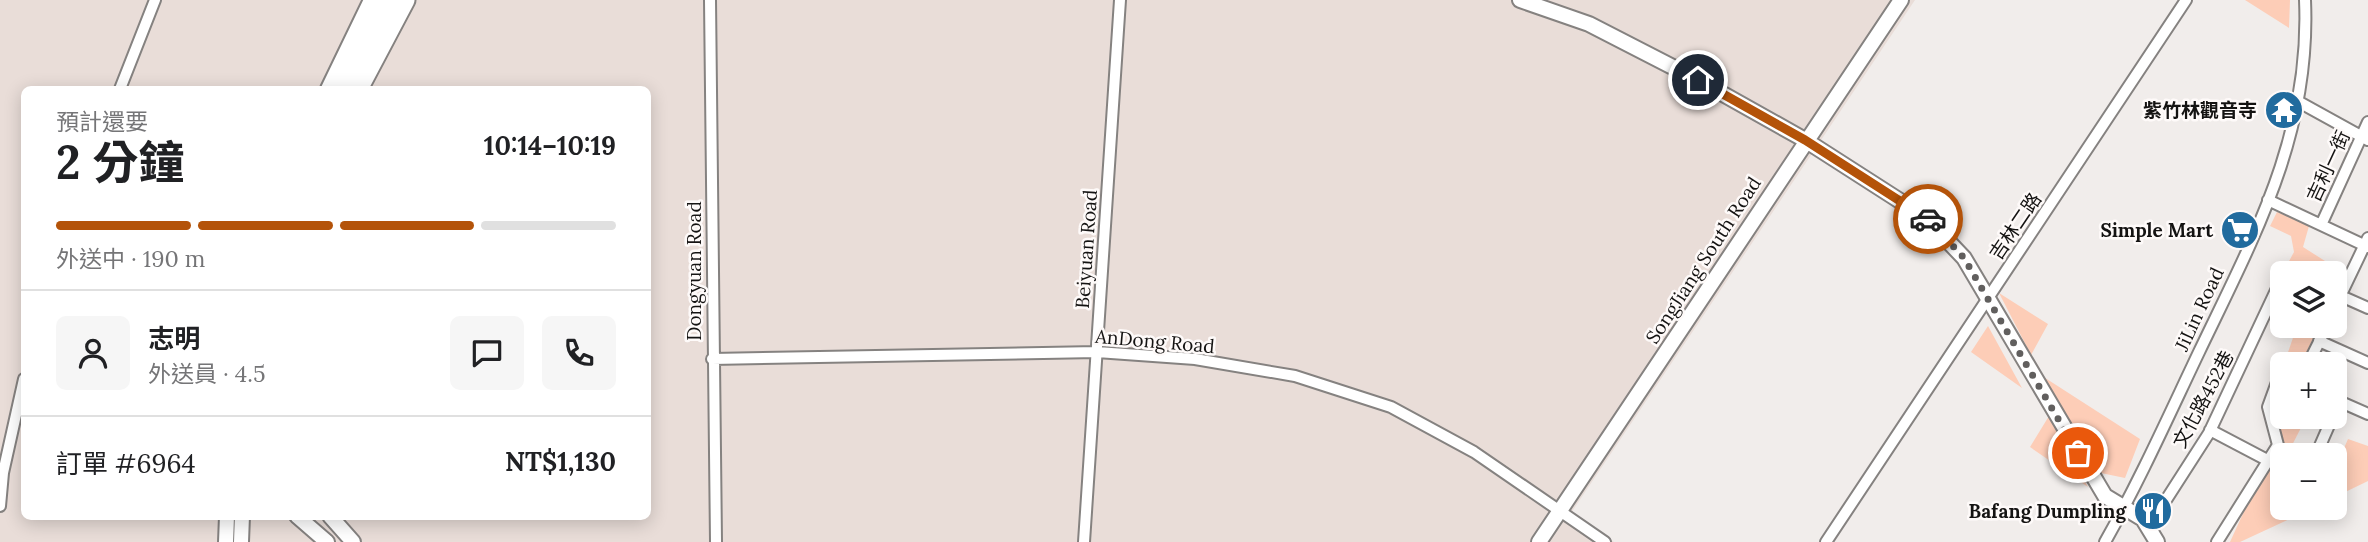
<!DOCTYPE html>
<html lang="zh-TW">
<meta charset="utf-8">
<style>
:root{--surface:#fff;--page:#f6f6f6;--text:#202124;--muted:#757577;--line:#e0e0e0;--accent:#b45309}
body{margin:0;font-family:Lora,"Noto Sans TC",serif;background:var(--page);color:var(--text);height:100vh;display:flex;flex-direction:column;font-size:26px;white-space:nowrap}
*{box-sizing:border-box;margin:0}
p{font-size:23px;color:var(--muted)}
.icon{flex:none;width:38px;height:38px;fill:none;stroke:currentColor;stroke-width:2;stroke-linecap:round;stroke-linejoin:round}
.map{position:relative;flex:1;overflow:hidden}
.side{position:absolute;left:21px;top:86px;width:630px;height:434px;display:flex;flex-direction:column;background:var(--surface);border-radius:10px;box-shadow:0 4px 18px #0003}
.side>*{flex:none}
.controls{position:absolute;left:2270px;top:261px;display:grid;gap:14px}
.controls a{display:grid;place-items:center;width:77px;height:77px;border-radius:10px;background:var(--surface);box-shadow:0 4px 18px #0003;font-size:35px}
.pin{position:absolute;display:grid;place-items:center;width:60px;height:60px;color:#fff;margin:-30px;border:4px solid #fff;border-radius:50%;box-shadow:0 2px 7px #0007}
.courier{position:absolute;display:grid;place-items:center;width:70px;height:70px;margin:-35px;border:5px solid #b45309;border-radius:50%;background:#fff;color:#222;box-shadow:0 2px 9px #0007}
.summary em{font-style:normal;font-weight:700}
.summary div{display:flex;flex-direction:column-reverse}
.summary{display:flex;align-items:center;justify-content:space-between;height:119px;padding:0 35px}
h1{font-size:46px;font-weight:700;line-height:52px}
.bar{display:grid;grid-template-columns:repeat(4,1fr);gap:10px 7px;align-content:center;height:84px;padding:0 35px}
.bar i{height:9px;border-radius:5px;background:var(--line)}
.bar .current{background:var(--accent)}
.bar p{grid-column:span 4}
.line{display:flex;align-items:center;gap:18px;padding:0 35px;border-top:2px solid var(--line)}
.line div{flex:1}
.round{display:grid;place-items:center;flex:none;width:74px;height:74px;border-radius:10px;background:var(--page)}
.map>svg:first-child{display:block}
.built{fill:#e9ddd8;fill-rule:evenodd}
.green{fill:#fdcdb7}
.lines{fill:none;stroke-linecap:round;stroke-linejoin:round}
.street-casing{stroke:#858280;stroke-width:14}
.secondary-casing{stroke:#858280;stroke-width:18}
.highway-casing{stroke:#858280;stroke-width:23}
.street{stroke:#fff;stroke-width:10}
.secondary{stroke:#fff;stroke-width:14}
.highway{stroke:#fff;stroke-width:19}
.done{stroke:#615f5e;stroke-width:7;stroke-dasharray:0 12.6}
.route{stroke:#b45309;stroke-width:9}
.labels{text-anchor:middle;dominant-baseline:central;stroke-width:5;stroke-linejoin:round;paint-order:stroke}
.poi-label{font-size:19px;font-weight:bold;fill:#141312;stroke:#fefaf9;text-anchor:end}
.street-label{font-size:19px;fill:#141312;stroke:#fefaf9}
</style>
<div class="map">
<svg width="2368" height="542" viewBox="0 0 2368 542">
<rect width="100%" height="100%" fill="#f1edeb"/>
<!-- built -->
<path class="built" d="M0,0h1915l-344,513 43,29h-1614zM24,89h624v427h-624z"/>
<!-- green -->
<path class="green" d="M2245,0h45l-1,28z
M2277,212l32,14 -6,21 22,14 -4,12h-26l-7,-10 6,-11 -3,-16 -21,-10z
M1999,293l49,31 -17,31z
M1988,326l34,62 -51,-36z
M2297,326h22l-18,38h-17z
M2282,370v46l24,2 -19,37h-5l-4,17 4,2v34h31l-73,34h-10l33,-72 18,-30 -12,-36z
M2039,374l101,65 -15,39 -24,-5z
M2049,416l39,71 -58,-40z
M2348,439l20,7v35l-33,16v-28z"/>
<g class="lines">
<defs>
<path id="street" d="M710,0l6,542
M120,89l35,-89
M2299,102l69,38
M2268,200l100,47
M2321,225l47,-103
M2341,296l27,12
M2334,309l34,-71
M2319,341l49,22
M712,359l385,-7 98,7 100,17 96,31 83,45 131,90
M2308,364l19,-38
M2334,399l34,15
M2210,430l59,31
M2316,455l17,-39
M0,506l3,-33 21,-94
M2148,528l61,-95 71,-151
M1084,542l36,-542
M1826,542l360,-542
M2105,542c35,-62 64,-127 94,-190 56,-117 112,-218 106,-352
M2217,542l61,-97 -10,-38 12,-33"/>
<path id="secondary" d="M1520,0l69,24 109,56 107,60 120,77 39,41 141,238 38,23 14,23
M328,89l43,-89
M297,516l30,26
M330,516l23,26
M226,542l1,-26
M241,542l1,-26
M1539,542l362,-542"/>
<path id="highway" d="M339,89l48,-89
M358,89l47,-89"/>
</defs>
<!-- street casing -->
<use href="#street" class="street-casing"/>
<!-- secondary casing -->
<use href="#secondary" class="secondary-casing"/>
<!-- highway casing -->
<use href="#highway" class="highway-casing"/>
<!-- street -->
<use href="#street" class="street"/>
<!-- secondary -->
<use href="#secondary" class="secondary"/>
<!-- highway -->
<use href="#highway" class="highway"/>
</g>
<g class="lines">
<!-- done -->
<path class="done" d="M1928,219l36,39 114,195"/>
<!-- route -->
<path class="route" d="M1698,80l107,60 123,79"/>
</g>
<!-- icons -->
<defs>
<symbol id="temple-disc" viewBox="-11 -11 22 22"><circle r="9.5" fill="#216b9e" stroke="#fefaf9"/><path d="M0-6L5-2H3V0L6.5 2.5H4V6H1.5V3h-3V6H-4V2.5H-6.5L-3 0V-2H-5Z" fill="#fff"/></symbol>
<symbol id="supermarket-disc" viewBox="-11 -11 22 22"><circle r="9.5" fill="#216b9e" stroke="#fefaf9"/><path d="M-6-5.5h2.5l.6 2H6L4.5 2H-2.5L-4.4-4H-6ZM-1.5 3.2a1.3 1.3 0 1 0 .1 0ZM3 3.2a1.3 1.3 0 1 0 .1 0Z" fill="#fff"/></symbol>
<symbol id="restaurant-disc" viewBox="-11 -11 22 22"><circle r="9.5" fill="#216b9e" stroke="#fefaf9"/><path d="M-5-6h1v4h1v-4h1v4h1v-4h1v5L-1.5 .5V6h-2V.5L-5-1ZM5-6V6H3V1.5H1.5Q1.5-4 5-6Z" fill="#fff"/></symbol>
</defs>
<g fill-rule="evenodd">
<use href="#temple-disc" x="2262" y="88" width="44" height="44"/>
<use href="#supermarket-disc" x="2218" y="208" width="44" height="44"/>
<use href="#restaurant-disc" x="2131" y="489" width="44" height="44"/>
</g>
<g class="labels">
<!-- poi labels -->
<g class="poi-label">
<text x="2257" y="110">紫竹林觀音寺</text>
<text x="2213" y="230">Simple Mart</text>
<text x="2126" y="511">Bafang Dumpling</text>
</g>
<!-- street labels -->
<g class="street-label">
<text transform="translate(2328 166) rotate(-65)">吉利一街</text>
<text transform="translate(2015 226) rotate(-56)">吉林二路</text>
<text transform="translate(1086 249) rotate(-86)">Beiyuan Road</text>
<text transform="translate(1703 260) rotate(-57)">SongJiang South Road</text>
<text transform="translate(694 271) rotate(-90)">Dongyuan Road</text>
<text transform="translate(2199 309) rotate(-65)">JiLin Road</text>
<text transform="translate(1155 341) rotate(5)">AnDong Road</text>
<text transform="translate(2203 399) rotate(-62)">文化路452巷</text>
</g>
</g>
</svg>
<div class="controls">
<a><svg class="icon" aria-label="layers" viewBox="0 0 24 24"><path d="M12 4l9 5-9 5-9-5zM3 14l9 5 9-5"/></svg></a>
<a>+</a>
<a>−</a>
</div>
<div class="pin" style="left:2078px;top:453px;background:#ea580c"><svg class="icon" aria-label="bag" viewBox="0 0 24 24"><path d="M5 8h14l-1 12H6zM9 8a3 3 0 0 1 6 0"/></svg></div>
<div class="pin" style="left:1698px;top:80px;background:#1f2937"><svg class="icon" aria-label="home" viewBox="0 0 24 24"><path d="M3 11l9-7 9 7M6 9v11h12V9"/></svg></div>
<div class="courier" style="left:1928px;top:219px"><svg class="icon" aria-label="car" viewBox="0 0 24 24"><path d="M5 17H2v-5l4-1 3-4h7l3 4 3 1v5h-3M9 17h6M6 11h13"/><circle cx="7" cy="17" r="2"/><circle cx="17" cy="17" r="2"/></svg></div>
<section class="side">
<div class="summary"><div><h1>2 分鐘</h1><p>預計還要</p></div><em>10:14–10:19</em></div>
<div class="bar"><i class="current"></i><i class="current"></i><i class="current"></i><i></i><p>外送中 · 190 m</p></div>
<div class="line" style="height:126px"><a class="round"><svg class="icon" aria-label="person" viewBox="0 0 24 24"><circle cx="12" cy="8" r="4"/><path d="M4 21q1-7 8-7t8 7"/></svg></a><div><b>志明</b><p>外送員 · 4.5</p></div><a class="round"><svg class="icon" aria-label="chat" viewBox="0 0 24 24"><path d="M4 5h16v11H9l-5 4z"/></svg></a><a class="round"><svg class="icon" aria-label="phone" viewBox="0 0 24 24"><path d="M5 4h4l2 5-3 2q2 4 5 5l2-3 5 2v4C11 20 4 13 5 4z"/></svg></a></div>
<div class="line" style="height:91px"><div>訂單 #6964</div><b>NT$1,130</b></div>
</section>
</div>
